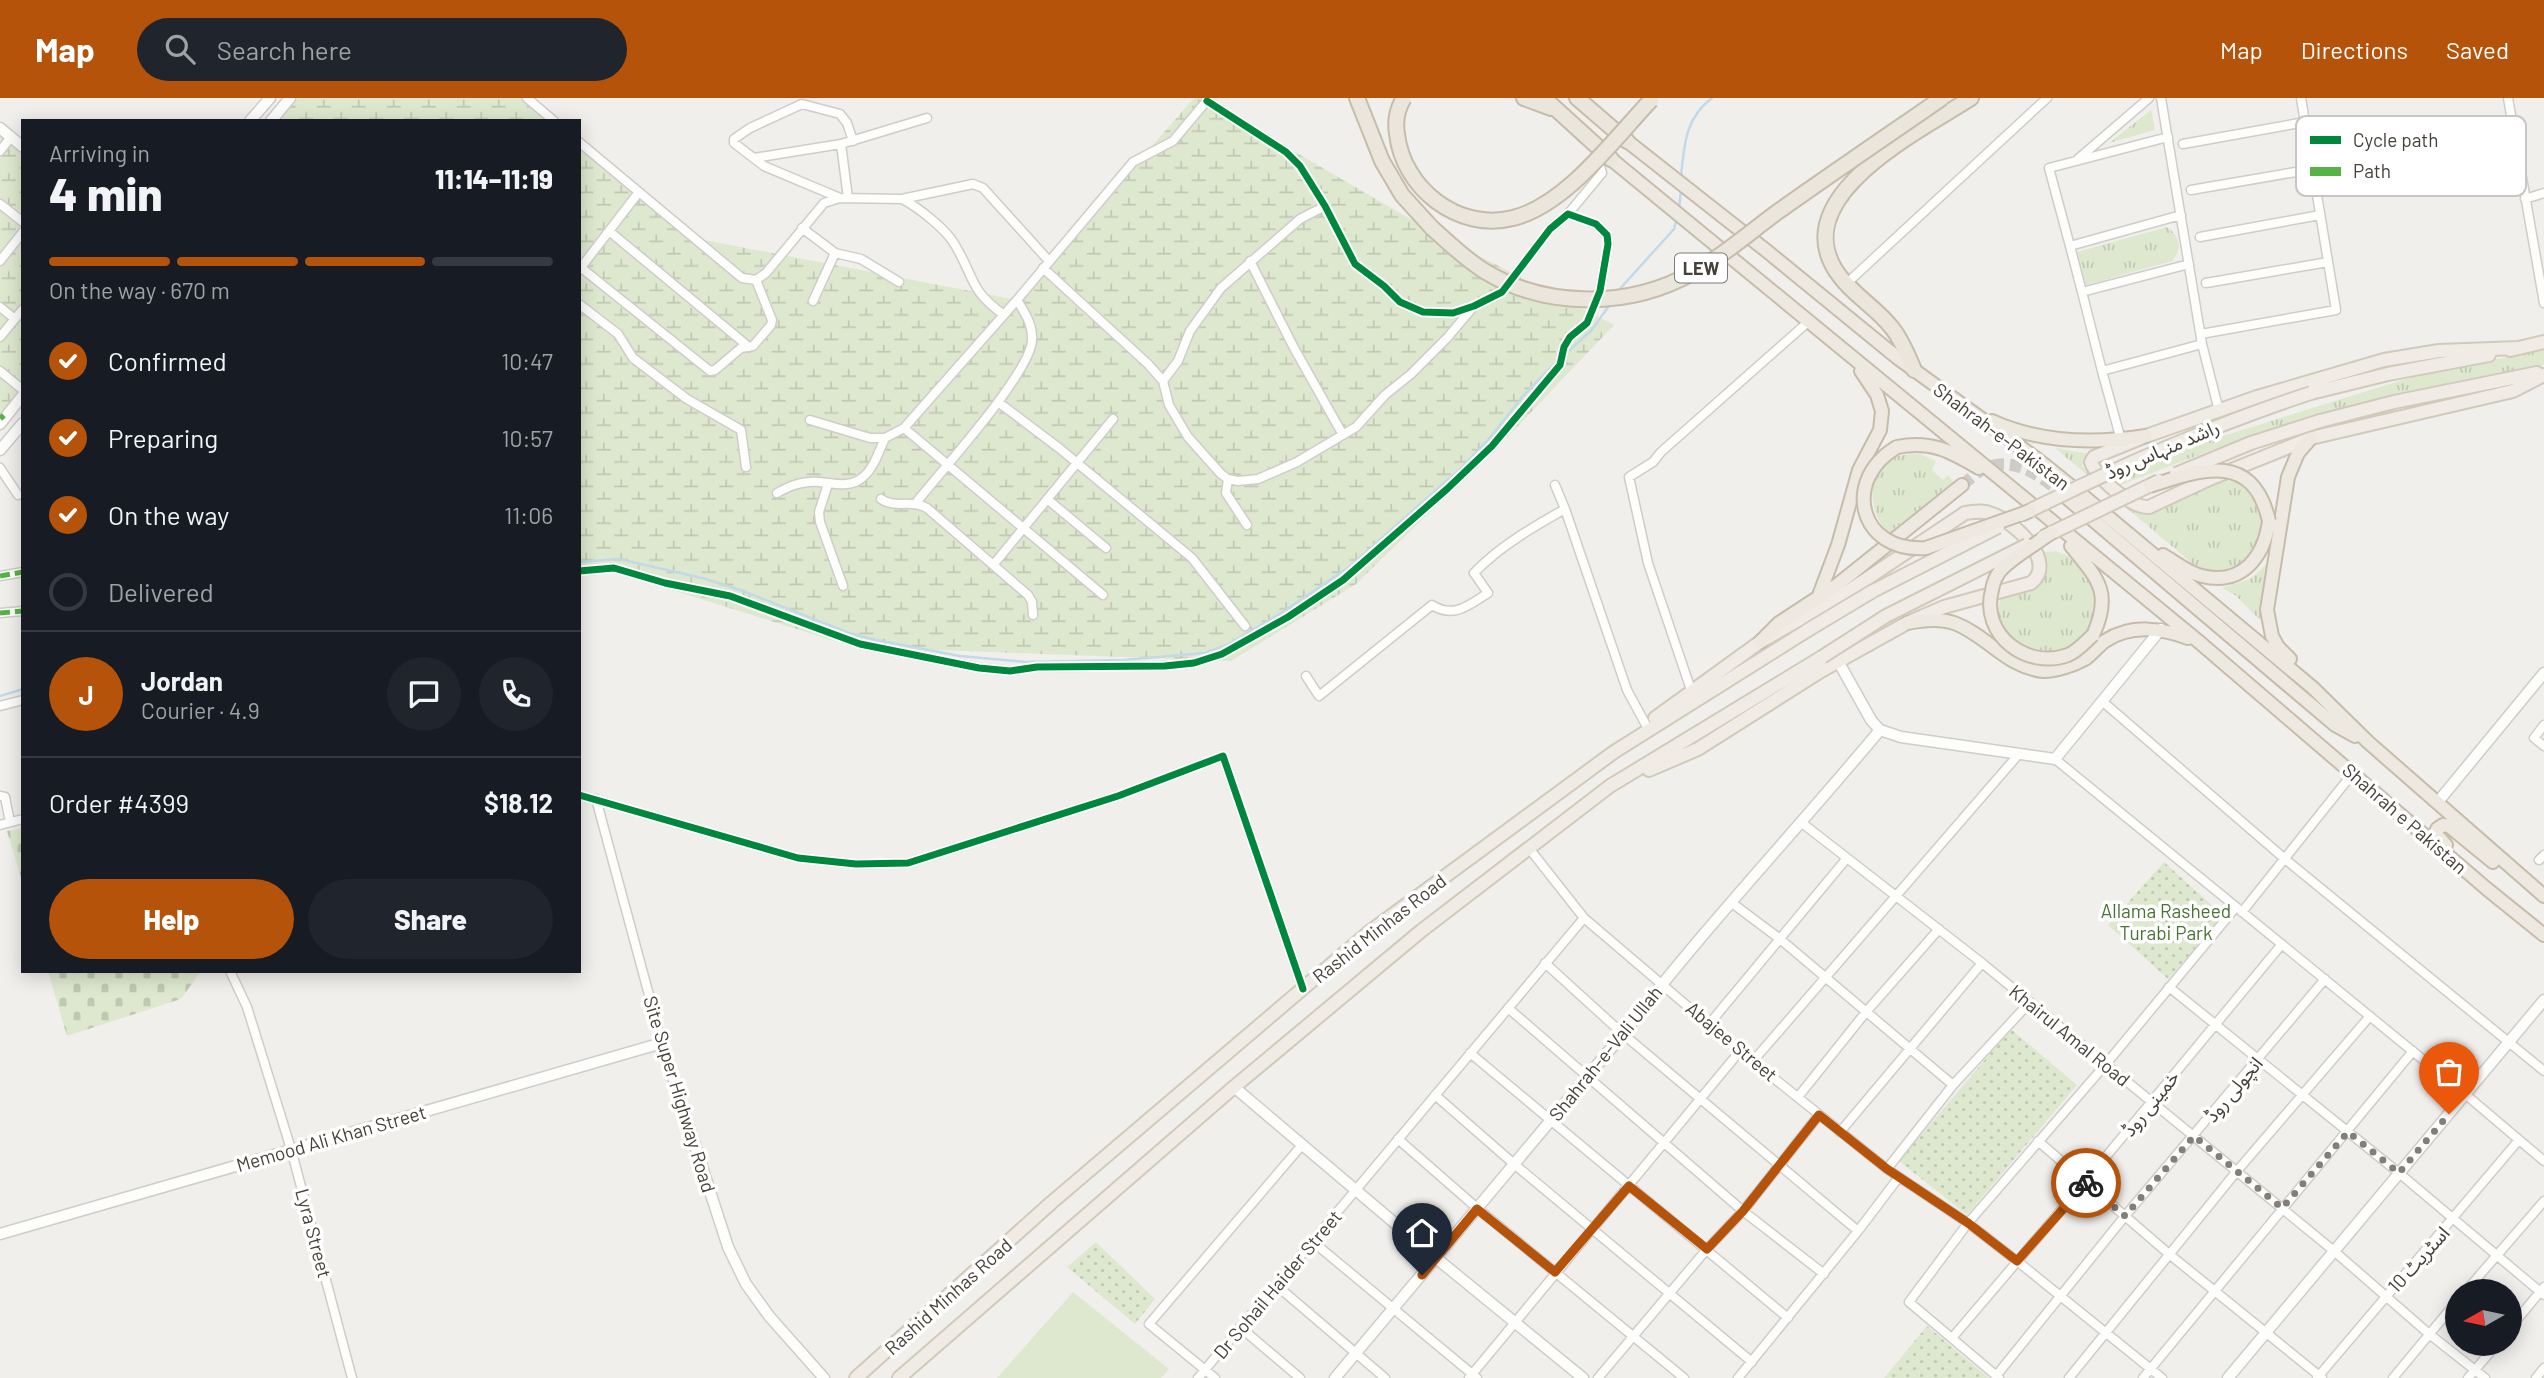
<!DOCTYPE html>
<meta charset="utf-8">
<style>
:root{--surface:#171b24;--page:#20242c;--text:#f1f3f6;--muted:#9ea1a6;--line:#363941;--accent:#b45309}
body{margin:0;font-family:Barlow,"Noto Sans Arabic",sans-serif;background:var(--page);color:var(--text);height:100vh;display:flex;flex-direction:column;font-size:26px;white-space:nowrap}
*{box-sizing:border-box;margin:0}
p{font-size:23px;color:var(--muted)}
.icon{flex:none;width:38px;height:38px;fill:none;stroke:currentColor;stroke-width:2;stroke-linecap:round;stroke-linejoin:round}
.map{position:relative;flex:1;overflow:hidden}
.details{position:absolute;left:21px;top:21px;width:560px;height:854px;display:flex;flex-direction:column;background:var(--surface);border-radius:0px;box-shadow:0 4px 18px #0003}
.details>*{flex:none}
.needle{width:46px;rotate:261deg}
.buttons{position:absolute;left:2445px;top:1181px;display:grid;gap:14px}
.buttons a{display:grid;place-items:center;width:77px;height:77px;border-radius:50%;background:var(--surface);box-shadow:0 4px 18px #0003;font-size:35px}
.pin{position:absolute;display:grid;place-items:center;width:60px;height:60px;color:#fff;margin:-72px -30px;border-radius:50% 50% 50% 0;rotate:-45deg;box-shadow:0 0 7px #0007}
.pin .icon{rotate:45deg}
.courier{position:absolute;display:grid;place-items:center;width:70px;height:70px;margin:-35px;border:5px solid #b45309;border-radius:50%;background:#fff;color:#222;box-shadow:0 2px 9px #0007}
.head em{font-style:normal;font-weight:800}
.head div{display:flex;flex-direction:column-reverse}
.head{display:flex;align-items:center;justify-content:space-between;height:119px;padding:0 28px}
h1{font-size:46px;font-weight:800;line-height:52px}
.bar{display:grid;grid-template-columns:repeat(4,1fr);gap:10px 7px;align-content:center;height:84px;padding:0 28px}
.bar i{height:9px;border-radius:5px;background:var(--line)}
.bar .on{background:var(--accent)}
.bar p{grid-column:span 4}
.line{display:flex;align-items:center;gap:18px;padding:0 28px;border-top:2px solid var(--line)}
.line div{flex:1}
.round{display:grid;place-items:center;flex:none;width:74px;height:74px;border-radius:37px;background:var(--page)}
ol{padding:0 28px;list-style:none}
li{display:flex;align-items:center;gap:21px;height:77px}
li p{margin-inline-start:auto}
li .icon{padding:7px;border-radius:50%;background:var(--accent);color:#fff;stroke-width:4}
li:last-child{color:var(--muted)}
li i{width:38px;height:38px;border:4px solid var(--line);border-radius:50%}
.cta{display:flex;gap:14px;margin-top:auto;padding:14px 28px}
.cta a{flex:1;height:80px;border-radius:42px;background:var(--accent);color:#fff;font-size:28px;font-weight:800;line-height:80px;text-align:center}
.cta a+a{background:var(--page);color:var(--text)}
header{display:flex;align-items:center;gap:42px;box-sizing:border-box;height:98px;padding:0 35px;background:var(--accent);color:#fff}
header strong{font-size:33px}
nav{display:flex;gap:38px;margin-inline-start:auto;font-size:24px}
.search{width:490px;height:63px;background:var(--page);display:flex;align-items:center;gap:18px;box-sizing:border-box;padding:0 24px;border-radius:38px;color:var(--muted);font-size:26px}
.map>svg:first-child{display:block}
.grass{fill:url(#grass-tufts)}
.wetland{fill:url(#wetland-marsh)}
.cemetery{fill:url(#cemetery-stones)}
.park{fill:url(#park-dots)}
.pitch{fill:#dee8cf}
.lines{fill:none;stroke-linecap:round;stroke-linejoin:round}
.stream{stroke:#c2d9e9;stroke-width:2.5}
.trunk-tunnel{stroke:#cfccc8;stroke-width:12;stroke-dasharray:12 6;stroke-linecap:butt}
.minor-casing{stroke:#cfcdca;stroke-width:11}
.tertiary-casing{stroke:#cfcdca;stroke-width:13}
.primary-casing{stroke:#d1cabc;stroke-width:16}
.trunk-casing{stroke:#c6bcab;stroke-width:16}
.motorway-casing{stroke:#c6bcab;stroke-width:18}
.minor{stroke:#fdfdfc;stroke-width:8}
.tertiary{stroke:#fdfdfc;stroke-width:10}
.primary{stroke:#f0ece5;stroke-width:12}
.trunk{stroke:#ede9e0;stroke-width:12}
.motorway{stroke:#eae6dc;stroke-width:14}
.primary-bridge-casing{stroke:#d1cabc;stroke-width:16;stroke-linecap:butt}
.trunk-bridge-casing{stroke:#c6bcab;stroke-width:16;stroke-linecap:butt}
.motorway-bridge-casing{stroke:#c6bcab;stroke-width:18;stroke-linecap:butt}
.primary-bridge{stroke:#f0ece5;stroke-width:12}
.trunk-bridge{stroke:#ede9e0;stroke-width:12}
.motorway-bridge{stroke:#eae6dc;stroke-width:14}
.quiet{stroke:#57b346;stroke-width:5;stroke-dasharray:10 5;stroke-linecap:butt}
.cycleway-casing{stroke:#fff;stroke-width:11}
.cycleway{stroke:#00873e;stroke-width:7}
.done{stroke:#827e78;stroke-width:7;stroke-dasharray:0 12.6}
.route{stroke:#b45309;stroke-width:9}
.labels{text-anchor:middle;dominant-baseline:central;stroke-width:7;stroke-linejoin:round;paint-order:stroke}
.shield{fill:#fff;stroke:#7e7a74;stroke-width:2}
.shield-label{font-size:18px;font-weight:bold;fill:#464139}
.street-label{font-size:19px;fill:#464139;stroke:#fff}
.park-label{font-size:19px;fill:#4a7232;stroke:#fff}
.key{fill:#fff;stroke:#c8c6c4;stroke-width:2}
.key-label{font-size:19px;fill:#464139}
</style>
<header>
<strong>Map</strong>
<div class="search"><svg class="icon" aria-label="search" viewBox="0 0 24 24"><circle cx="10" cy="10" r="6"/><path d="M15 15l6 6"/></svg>Search here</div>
<nav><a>Map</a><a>Directions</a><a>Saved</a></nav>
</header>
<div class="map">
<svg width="2544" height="1280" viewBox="0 0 2544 1280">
<defs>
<pattern id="grass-tufts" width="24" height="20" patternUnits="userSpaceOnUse" patternTransform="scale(1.75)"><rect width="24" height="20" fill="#dee8cf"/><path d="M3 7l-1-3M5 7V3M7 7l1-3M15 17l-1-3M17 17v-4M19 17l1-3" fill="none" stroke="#c0c8b2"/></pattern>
<pattern id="wetland-marsh" width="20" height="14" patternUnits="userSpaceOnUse" patternTransform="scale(1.75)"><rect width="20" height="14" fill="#dee8cf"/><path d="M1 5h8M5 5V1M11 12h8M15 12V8" fill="none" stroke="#c0c8b2"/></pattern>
<pattern id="cemetery-stones" width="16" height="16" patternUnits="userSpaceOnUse" patternTransform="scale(1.75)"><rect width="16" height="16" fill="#dee8cf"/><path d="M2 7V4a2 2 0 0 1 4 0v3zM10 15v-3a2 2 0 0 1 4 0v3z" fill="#c0c8b2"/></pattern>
<pattern id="park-dots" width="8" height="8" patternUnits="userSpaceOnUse" patternTransform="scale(1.75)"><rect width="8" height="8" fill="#dee8cf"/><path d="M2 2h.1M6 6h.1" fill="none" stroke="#c0c8b2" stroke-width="1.8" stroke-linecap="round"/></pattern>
</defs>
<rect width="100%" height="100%" fill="#f1efec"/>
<!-- grass -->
<path class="grass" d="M2151,11l4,21 -46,13 42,-33z
M2167,129c13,9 16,22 5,34l-86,24 -9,-33z
M2544,252v15l-179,38 -124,36 -123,47 -6,-7 85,-35 228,-71z
M2055,350l36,6 -7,6 -2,6 58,46h8l78,-31c54,-1 48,111 -27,88z
M1920,356l16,7 -4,9 11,10 5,-5 5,7 -64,51c-21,-19 -24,-59 3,-74 8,-5 19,-5 28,-5z
M2056,453l12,5 26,25c1,10 4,23 2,33 -16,68 -117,30 -94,-17 22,-3 59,-16 41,-45z
M2268,465l-8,57 -25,-25 -13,-7 28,-9z"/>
<!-- wetland -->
<path class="wetland" d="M290,0h237l27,23h-283z
M1194,0h8l236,137 176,90 -98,103 -160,156 -125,77 -377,-14 -259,-81 -16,4v-428l115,96 323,62z
M0,31l23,19v247l-23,28z"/>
<!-- cemetery -->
<path class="cemetery" d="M23,730v56l-16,-53z
M48,873h153l-20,28 -114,37z"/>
<!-- park -->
<path class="park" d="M2164,764l60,54 -56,63 -60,-54z
M2011,931l66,56 -110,130 -68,-54z
M1096,1144l59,57 -20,25 -68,-57z
M1927,1228l62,52h-105z"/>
<!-- pitch -->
<path class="pitch" d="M1073,1194l96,77 -8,9h-164z"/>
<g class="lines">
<!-- stream -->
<path class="stream" d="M1681,79c3,-31 4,-59 31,-79
M1679,110l2,-17
M1618,193l56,-62 3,-11
M1564,257l27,-24 20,-28
M579,464l40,-3 87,20 37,12 106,42 27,7 84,16 66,6 98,-2 80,-7 23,-8 51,-30 71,-48 111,-98 29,-30 34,-43 36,-37
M0,598l23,-7"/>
<!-- trunk-tunnel -->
<path class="trunk-tunnel" d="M1962,387c7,-5 15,-13 23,-17 32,-13 60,11 82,30"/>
<defs>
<path id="minor" d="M527,0l27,23
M2161,0l41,246 17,67
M2508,0l36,205
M579,44l163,136 14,2 10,-7 58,-70 16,-5 62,1c16,8 45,31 53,46 20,33 14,45 49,70
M841,46l7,54
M2183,46l122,-22
M0,53l11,-14
M754,60l87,-14 86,-26
M2078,61l71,-61
M2191,92l122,-21
M840,100l-76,-32 -30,-23v-4l16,-11 52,-24 38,10 7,9 6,18
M902,101l71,-15 10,4 66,73
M2525,101l19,-6
M0,106l23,18
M1568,116l34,-41 -5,-16
M2181,117l-111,31 12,46 107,-28
M802,130l33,25 26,6 38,23
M609,133l140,116
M2200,139l120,-22
M2070,148l-21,-78 119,-31
M0,163l23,-29
M1250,163l44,87 49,87
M579,168l131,105 5,-1 26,-22 12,-2 18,-21 1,-5 -16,-40
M1043,170l105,96 15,17 6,24 19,32 33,37 7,5 10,2 20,-2 39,-17 59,-35 29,-32 26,-21 36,-36 27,-32
M579,172l60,-78
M2206,185l122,-21
M1846,186l201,-186
M2082,194l20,79 100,-27
M813,203l22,-48
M579,206l39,30 15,24 54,41 54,31 5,37
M0,209l15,12
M2201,236l135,-24 -35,-212
M0,239l23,-28
M0,273l23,19
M2102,273l19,69
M1163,283l15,-20 12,-30 31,-43 79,-69 25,-13
M998,304l61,46 133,110 53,68
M810,322l60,18h15l19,-10 113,-128 116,-138 40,-21 36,-43
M904,330l199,167
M0,370l18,27
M1228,381l-2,14 21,32
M828,386l-9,28 1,10 23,64
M1555,387l10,24
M777,395c11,-6 19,-10 32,-11 18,-2 39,9 54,-5 11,-9 16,-26 22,-39
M881,401c14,10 31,0 46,9l101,87 4,7 1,13
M1047,401l59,49
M915,406c24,-31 116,-131 117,-164 1,-15 -7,-27 -15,-40
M994,466l119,-145
M579,473l35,-3 51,15 65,13 130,48 119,24 31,3 27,-4 128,-1 29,-3 28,-9 66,-37 55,-37 104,-91 45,-43 68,-81 4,-18 6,-10 17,-14 13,-32 8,-47 -1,-9 -11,-11 -28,-10 -18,15 -48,63 -28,14 -21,7 -30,-1 -23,-10 -16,-16 -29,-22 -30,-58 -25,-40 -14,-14 -79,-51
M0,478l23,-4
M0,515l23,-2
M1306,578l13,20 113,-91c22,14 37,0 56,-12l-14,-20c26,-27 59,-46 91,-64l62,181 19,35
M1691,592l-43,-127 -19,-86 24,-15 8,-10 147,-130
M2102,603l183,158 259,212
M0,608l23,-6
M2544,627l-10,13 10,8
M2055,661l410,335 79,67
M579,697l219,63 58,6 52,-1 210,-67 105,-40 80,233
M0,698l5,1 5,25
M596,701l66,244
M1802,725l180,140 352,288 94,82 57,45
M0,727l23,-6
M1528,749l56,71 156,133 147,118 81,54 49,38 145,117
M2539,762l5,-5
M1732,805l48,36 173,146
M2242,814l111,-139
M1545,865l78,71 235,197
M230,873l17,36 44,142 61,229
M2169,889l230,186 145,122
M1508,910l235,203 81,63
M1710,925l137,-165
M1470,955l318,265
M1754,962l264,-305
M1435,997l79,69 238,198
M1798,999l68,-85 73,-83
M1840,1034l142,-169
M1398,1041l79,69 207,170
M2038,1043l131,113 153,124
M1887,1071l66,-84 77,-83
M1312,1143l165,137
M1276,1187l109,93
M2465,1194l79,-91
M1240,1229l60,51
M2510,1230l34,-41
M1952,1240l133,-156 197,-238
M1996,1278l129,-160 200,-237
M1198,1280l386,-460
M1215,1280l-66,-54 153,-179
M1469,1280l271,-327
M1598,1280l109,-129 36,-38 76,-96
M1738,1280l120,-147 41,-54
M1999,1280l-90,-76 59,-79 138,-159 130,-157
M2069,1280l168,-207 133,-155
M2143,1280l270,-327
M2317,1280l201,-237
M2393,1280l64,-77
M2468,1280l29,-34
M2536,1280l8,-10"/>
<path id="tertiary" d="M250,23l20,-23
M271,23l19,-23
M0,30l23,19
M0,326l23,-29
M0,352l23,-27
M1838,563l33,59 9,10 21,7 154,22 106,-130
M2437,705l107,-130
M1234,989l202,171 147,120
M0,1136l662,-191 66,204 18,37 23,32 55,62
M1335,1280l288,-344c80,-105 172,-202 257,-304
M2228,1280l316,-378"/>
<path id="primary" d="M2518,250l-79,3 -55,9 -127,37 -111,39 -52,21 -3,5c6,16 40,46 58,45l58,-27 104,-42 202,-47 31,-16
M2510,252l34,-8
M2311,295l77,-19 101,-19
M2320,323l74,-19 143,-29
M1649,672l49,-21 123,-78 86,-48 37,-16 87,-24c27,-21 -16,-61 -39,-69 -9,-4 -18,-2 -27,-1l-115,77 -90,52 -105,76
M856,1280l195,-175 317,-270 246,-181 194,-122
M899,1280l335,-291 187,-156 189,-145 212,-129"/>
<path id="trunk" d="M1627,43l141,111 131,107 138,100 45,36 231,193 55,54 176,154
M1611,61l587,482 289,248 57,46
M1992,323c48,22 102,23 154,15
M1897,349c34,-7 53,4 82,21
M2067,400l268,227 20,11
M2071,448c26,32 42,46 22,89
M2163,457c12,7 25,18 39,21 40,10 62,-19 67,-55
M1818,500l20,-53 21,-75 21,-40 2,-19 -5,-16 -16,-24
M1907,525c15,-3 33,-5 47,0 33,12 53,45 90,48 12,0 30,-6 41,-12 7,-5 13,-13 20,-18 26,-17 55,-13 83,-3
M1760,544l19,-19 58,-38 125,-100
M2290,561l-12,-12 -6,-11 -5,-26 21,-133 10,-24 13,-15
M2446,747l-10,-11 1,-5 6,-4 6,1 44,36"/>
<path id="motorway" d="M1357,0l25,63 20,34 30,33
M1524,0l27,10
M1544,0l67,61
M1577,0l50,43
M1914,272c-6,-14 -12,-30 -22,-42 -16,-21 -41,-34 -56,-57 -49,-76 86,-141 135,-173"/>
</defs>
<!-- minor casing -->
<use href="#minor" class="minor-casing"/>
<!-- tertiary casing -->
<use href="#tertiary" class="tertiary-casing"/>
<!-- primary casing -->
<use href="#primary" class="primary-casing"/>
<!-- trunk casing -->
<use href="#trunk" class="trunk-casing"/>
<!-- motorway casing -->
<use href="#motorway" class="motorway-casing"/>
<!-- minor -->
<use href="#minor" class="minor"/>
<!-- tertiary -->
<use href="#tertiary" class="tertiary"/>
<!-- primary -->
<use href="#primary" class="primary"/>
<!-- trunk -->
<use href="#trunk" class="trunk"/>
<!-- motorway -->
<use href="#motorway" class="motorway"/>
<defs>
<path id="primary-bridge" d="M2176,376l75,-31 69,-22
M2021,417c94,-47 189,-89 290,-122
M2043,439l116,-56
M1808,532l65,-39 125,-64
M1822,559l64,-41 141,-71"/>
<path id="trunk-bridge" d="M1897,349c-56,33 -38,106 29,101l104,-37
M2150,388c52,-17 103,-35 119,35
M2052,434c-14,11 -41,26 -52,39 -4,5 -7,13 -8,19 -12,45 35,80 76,65 10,-4 17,-13 25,-20"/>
<path id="motorway-bridge" d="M1404,0c-7,11 -9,24 -7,36 6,54 61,98 116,84 53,-13 101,-79 138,-118
M1432,130c17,15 34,32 54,44 62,37 145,36 208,0 29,-16 55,-39 82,-59 55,-39 111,-77 166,-115"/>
</defs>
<!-- primary-bridge casing -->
<use href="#primary-bridge" class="primary-bridge-casing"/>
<!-- trunk-bridge casing -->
<use href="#trunk-bridge" class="trunk-bridge-casing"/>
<!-- motorway-bridge casing -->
<use href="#motorway-bridge" class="motorway-bridge-casing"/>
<!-- primary-bridge -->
<use href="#primary-bridge" class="primary-bridge"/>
<!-- trunk-bridge -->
<use href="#trunk-bridge" class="trunk-bridge"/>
<!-- motorway-bridge -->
<use href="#motorway-bridge" class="motorway-bridge"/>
<!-- quiet -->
<path class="quiet" d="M0,317l4,4
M0,478l23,-4
M0,515l23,-2"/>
<defs>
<path id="cycleway" d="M579,473l35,-3 51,15 65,13 130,48 119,24 31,3 27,-4 128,-1 29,-3 28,-9 66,-37 55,-37 104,-91 45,-43 68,-81 4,-18 6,-10 17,-14 13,-32 8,-47 -1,-9 -11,-11 -28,-10 -18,15 -48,63 -28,14 -21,7 -30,-1 -23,-10 -16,-16 -29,-22 -30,-58 -25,-40 -14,-14 -79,-51
M579,697l219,63 58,6 52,-1 210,-67 105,-40 80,233"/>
</defs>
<!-- cycleway casing -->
<use href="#cycleway" class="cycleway-casing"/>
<!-- cycleway -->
<use href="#cycleway" class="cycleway"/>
</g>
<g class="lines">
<!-- done -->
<path class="done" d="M2086,1085l39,33 69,-80 88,72 66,-76 51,41 50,-59"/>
<!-- route -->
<path class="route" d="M1422,1177l55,-66 78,63 74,-86 78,63 36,-38 76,-96 68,54 81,54 49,38 69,-78"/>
</g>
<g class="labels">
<!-- shield labels -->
<rect class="shield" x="1675" y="155.5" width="52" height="29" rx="5"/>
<g class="shield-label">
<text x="1701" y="170">LEW</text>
</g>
<!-- street labels -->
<g class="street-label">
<text transform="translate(2002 338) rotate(37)">Shahrah-e-Pakistan</text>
<text transform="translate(2162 351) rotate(-23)">راشد منہاس روڈ</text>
<text transform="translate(2405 720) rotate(41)">Shahrah e Pakistan</text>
<text transform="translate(1379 830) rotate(-38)">Rashid Minhas Road</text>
<text transform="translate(2070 937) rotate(39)">Khairul Amal Road</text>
<text transform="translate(1732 943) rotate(40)">Abajee Street</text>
<text transform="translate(1605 955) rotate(-51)">Shahrah-e-Vali Ullah</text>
<text transform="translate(2233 991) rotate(-50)">انچولی روڈ</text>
<text transform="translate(680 996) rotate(73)">Site Super Highway Road</text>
<text transform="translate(2150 1005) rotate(-51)">خمینی روڈ</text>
<text transform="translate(331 1040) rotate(-16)">Memood Ali Khan Street</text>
<text transform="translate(314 1135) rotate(75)">Lyra Street</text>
<text transform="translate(2418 1161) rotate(-48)">اسٹریٹ 10</text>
<text transform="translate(1277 1186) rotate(-50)">Dr Sohail Haider Street</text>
<text transform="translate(948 1198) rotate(-42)">Rashid Minhas Road</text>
</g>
<!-- park labels -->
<g class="park-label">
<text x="2166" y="812">Allama Rasheed<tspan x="2166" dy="22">Turabi Park</tspan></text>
</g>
</g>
<!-- legend -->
<rect x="2296" y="18" width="230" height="80" rx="10" class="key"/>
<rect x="2310" y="38" width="31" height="8" fill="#00873e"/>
<rect x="2310" y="69" width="31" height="9" fill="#57b346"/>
<g class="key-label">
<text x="2353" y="49">Cycle path</text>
<text x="2353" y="80">Path</text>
</g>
</svg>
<div class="buttons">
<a><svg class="needle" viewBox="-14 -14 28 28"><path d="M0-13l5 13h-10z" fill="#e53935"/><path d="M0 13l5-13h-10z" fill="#9ea1a6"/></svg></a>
</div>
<div class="pin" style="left:2449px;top:1016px;background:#ea580c"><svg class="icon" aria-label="bag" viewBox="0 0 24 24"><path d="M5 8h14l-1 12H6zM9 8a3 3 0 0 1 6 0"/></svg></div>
<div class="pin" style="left:1422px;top:1177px;background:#1f2937"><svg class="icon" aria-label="home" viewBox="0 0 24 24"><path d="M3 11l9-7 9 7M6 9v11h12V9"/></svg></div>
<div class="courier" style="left:2086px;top:1085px"><svg class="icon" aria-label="bike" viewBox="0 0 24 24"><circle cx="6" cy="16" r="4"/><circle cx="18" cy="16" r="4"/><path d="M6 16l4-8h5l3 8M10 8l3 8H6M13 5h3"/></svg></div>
<section class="details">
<div class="head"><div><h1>4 min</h1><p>Arriving in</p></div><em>11:14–11:19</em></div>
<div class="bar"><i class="on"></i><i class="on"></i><i class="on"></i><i></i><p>On the way · 670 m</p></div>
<ol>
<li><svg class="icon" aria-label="check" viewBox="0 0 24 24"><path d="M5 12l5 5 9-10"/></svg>Confirmed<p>10:47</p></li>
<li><svg class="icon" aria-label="check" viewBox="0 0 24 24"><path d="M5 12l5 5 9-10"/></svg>Preparing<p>10:57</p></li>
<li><svg class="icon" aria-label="check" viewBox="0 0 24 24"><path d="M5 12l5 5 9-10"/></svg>On the way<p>11:06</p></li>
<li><i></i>Delivered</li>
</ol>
<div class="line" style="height:126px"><b class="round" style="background:var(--accent);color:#fff">J</b><div><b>Jordan</b><p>Courier · 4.9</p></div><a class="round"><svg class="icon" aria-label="chat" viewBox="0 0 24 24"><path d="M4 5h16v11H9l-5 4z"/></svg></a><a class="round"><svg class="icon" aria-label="phone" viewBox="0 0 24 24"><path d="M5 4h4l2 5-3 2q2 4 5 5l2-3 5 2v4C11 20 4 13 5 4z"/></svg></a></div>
<div class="line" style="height:91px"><div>Order #4399</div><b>$18.12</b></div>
<div class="cta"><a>Help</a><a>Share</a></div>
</section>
</div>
